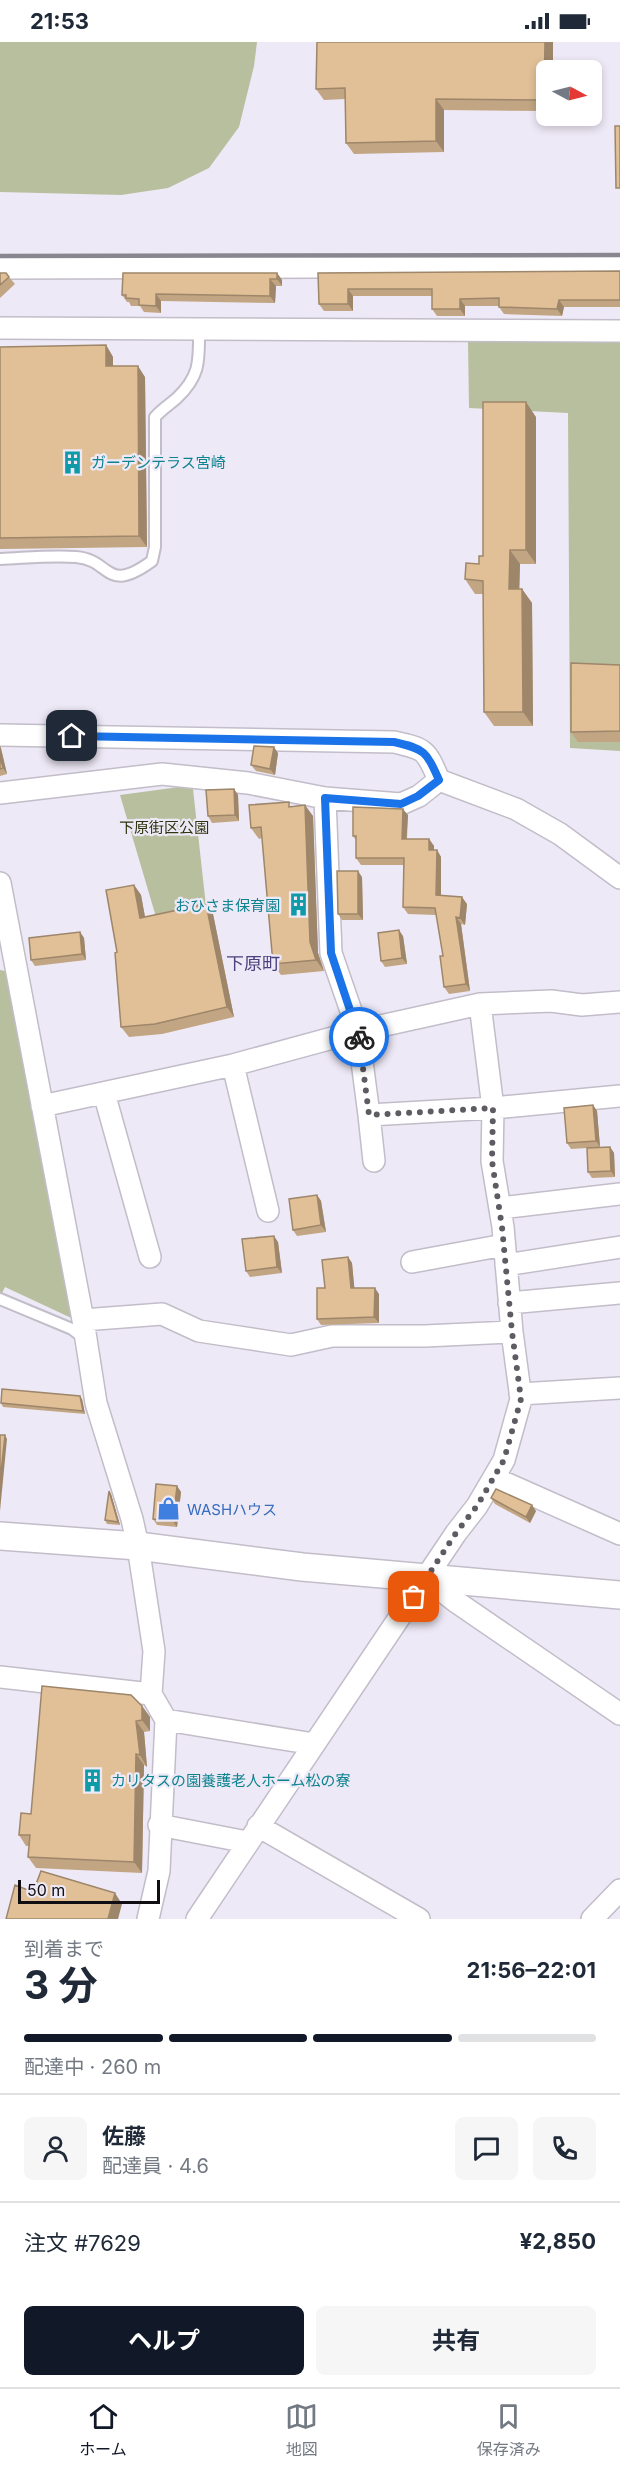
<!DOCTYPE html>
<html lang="ja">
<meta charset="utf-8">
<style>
:root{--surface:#fff;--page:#f6f6f7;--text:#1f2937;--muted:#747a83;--line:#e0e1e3;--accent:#111827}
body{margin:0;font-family:Inter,"Noto Sans JP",sans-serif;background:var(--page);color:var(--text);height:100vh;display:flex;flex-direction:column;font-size:22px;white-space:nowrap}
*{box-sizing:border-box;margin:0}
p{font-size:20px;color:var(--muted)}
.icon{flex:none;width:33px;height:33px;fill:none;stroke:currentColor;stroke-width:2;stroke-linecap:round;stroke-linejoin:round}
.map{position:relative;height:1877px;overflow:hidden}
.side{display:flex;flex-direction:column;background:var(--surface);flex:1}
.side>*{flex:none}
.needle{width:39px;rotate:97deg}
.tools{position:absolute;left:536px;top:18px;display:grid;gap:12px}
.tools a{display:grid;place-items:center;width:66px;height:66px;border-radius:9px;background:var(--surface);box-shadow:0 3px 9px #0003;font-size:30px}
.scale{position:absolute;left:18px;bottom:15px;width:142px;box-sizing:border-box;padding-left:6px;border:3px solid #100e12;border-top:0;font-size:16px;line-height:21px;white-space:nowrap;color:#100e12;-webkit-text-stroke:4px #eee9f6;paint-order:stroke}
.pin{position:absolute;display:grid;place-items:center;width:51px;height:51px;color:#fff;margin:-26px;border-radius:12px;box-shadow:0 3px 9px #0006}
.courier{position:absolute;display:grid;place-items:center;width:60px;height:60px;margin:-30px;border:4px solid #1a73e8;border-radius:50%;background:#fff;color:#222;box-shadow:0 2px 8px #0007}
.overview em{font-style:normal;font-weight:700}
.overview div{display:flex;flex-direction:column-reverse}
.overview{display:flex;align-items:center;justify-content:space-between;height:102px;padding:0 24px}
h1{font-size:39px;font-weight:700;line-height:45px}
.bar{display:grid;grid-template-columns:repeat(4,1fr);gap:9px 6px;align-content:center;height:72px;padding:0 24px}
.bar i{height:8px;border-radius:4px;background:var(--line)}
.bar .on{background:var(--accent)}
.bar p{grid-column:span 4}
.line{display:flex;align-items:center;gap:15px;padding:0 24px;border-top:2px solid var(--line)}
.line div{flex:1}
.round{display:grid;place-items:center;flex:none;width:63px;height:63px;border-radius:9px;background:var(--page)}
.button{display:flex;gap:12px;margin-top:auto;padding:12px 24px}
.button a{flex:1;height:69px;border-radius:9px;background:var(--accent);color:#fff;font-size:24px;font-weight:700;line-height:69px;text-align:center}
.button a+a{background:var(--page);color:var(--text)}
.status{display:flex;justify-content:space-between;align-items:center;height:42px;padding:0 30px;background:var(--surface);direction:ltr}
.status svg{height:16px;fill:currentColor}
.menu{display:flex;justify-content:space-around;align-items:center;height:84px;border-top:2px solid var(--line);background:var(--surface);font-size:16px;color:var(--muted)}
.menu a{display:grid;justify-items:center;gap:3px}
.menu .on{color:var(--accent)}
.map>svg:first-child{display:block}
.green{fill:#b8bf9e}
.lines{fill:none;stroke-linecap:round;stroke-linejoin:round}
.service-casing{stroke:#c2bdc9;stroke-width:14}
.minor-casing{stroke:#c2bdc9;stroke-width:24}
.tertiary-casing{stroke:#c2bdc9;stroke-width:30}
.service{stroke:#fff;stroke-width:10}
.minor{stroke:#fff;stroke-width:21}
.tertiary{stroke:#fff;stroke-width:27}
.rail{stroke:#89868f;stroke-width:4.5}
.wall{fill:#c2a582}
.shaded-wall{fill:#9e866a}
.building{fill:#e1c097;stroke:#9e866a;stroke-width:1.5}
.done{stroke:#5e5b62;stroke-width:6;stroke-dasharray:0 10.8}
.route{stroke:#1a73e8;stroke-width:8}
.labels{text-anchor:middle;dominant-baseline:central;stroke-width:4.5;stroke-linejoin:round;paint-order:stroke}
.culture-label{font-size:15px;fill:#0d838f;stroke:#eee9f6;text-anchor:start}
.park-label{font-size:15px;fill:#2f350f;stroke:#eee9f6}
.shop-label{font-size:15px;fill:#366cbe;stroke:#eee9f6;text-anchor:start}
.quarter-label{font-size:18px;fill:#4d4280;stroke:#eee9f6}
</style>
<div class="status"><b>21:53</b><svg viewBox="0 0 49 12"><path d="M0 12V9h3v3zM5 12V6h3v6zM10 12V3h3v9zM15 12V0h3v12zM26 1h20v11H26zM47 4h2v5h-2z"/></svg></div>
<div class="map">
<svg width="620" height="1877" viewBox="0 0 620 1877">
<rect width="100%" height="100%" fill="#eee9f6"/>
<!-- green -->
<path class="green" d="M0,0h257l-3,24 -15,61 -30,41 -41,20 -47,7 -121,-3z
M468,299h152v410l-50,-3 -2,-335 -99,-5z
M179,745l14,2 13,117 -50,11 -36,-122z
M0,928l15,3 67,350 -77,-36 -5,10z"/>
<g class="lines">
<defs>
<path id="service" d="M0,517c25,-1 51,-4 76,-2 36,3 29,38 76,4l3,-14v-130c7,-8 14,-12 22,-19 24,-23 22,-38 22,-69
M0,1257l72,30 13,10"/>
<path id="minor" d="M0,226l620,-2
M0,286l620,3
M0,693l394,7c32,7 32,8 45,38l77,29 44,25 60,44
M0,751l162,-19 86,9 77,15 76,6 18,-8 20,-16
M0,841l83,437 13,83 36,116 6,27 16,105 -3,43 15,26 -7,151 -11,48
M480,962l13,104 127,-12
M233,1023l35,146
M104,1051l46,164
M42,1064l191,-41 125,-34 122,-27 71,-3 31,4 38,-3
M369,1073l5,46
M500,1166l120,-14
M412,1220l92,-17
M506,1223l114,-18
M509,1261l111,-10
M83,1278l79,-6 37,17 92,14 41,-9h93l87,-4
M520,1352l100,-6
M494,1436l126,56
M426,1536l29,23 165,113
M0,1635l151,17
M166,1678l148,24
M159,1783l88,17
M258,1784l161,93
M197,1877l259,-386 21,-27 27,-46 17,-61 -9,-67 -9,-105 -11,-66 1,-53 -124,7 -11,-84 -27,-78 -6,-155
M592,1877l28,-29"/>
<path id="tertiary" d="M0,1494l138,10 164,21 318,28"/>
</defs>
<!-- service casing -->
<use href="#service" class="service-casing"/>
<!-- minor casing -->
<use href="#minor" class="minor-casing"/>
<!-- tertiary casing -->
<use href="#tertiary" class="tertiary-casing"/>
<!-- service -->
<use href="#service" class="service"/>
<!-- minor -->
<use href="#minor" class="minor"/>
<!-- tertiary -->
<use href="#tertiary" class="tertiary"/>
<!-- rail -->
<path class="rail" d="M0,214l620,-1"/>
</g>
<!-- wall -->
<path class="wall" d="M553,0v28h-7v41l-102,-1v42l-90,2 -8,-11 -1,-44 -21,1 -8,-11z
M620,229v36h-56l-2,9 -58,-2 -5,-7v-1h-34v10h-28l-5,-7v-13h-79v15h-29l-5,-7 -1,-31z
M0,231l9,4 6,7 -15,14z
M277,231l5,7v6h-6l-1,17 -114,-2v12l-17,-1 -4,-6h-9l-2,-4h-2l-5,-7z
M106,303l7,12v9l32,11 2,170 -147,2v-202z
M536,375v147h-16l-1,25h3l10,14 1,123h-39l-10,-14 -1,-118h-8l-10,-15 14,-15 4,-8z
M620,623v77h-42l-7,-10z
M0,704l7,28 -7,2z
M278,711l-3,22 -19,-4 -5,-6z
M234,747l4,6 1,26 -27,2 -4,-7z
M292,764l21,10 5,137 6,18 -43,4 -8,-11 -11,-126 -3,1 -8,-11z
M408,773l-1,24h22l5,7v4h3l4,7v39l26,8 -2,21 -4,-1 9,67 -21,3 -5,-7 -1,-31 -7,-41 -28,-1 -5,-7 1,-42h-43l-5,-7v-18l-3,-4z
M362,835l1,43h-21l-4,-6z
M134,843l7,10 4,22 68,-3 21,103 -72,17 -33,3 -8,-10 -4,-75z
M80,890l4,6 2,22 -51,6 -4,-6z
M403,894l4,28 -22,3 -4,-6z
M593,1063l4,6 3,36h10l4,6 1,24 -23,1 -4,-6 -1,-24 -16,1 -4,-6z
M317,1153l4,6 5,31 -29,4 -4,-6z
M278,1200l4,31 -32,4 -4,-6z
M348,1215l4,6 2,25 25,6v29l-58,2 -4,-6 8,-31z
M82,1357l3,15 -82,-7 -2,-4z
M177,1444l4,6 -4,35 -20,-2 -4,-6z
M109,1449l2,3 9,31 -13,-1 -2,-4z
M491,1456l45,13 -6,12 -35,-19z
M142,1664l8,11v14l-6,1 3,35 -3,-2 -2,108 -106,-5 -8,-11 1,-11h-3l-7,-11 12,-21z"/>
<!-- shaded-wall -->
<path class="shaded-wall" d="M545,0h8v28h-7v32l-2,-2z
M436,57l8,11v42l-8,-11z
M277,231l5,7v6l-5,-7z
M270,237l6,7 -1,17 -5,-7z
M348,247l5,7v15l-5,-7z
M156,252l5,7v12l-5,-7z
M460,257l5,7v10l-5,-7z
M559,258l5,7 -2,9 -5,-7z
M106,303l7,12v20l-7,-11z
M138,324l7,11 2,170 -8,-11z
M526,360l10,15v147l-10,-14z
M510,508l10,14 -1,39 -10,-14z
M522,547l10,14 1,123 -10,-14z
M0,704l1,2 6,26 -4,-6 -3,-12z
M274,705l4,6 -3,22 -5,-6z
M234,747l4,6 1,26 -4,-6z
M305,763l8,11 5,137 6,18 -8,-11 -6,-18z
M403,767l5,6 -2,30 -4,-6z
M429,797l5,7v11l-5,-7z
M437,808l4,7v45l-5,-7z
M358,829l4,6 1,43 -5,-6z
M134,843l7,10 6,33 -7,-10z
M462,855l5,7 -2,21 -5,-7z
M206,862l7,10 21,103 -7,-10z
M456,875l5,7 9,67 -4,-7z
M399,888l4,6 4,28 -5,-6z
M80,890l4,6 2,22 -4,-6z
M593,1063l4,6 3,36 -4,-6z
M610,1105l4,6 1,24 -4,-6z
M317,1153l4,6 5,31 -5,-7z
M274,1194l4,6 4,31 -5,-6z
M348,1215l4,6 3,31 -4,-6z
M375,1246l4,6v29l-5,-6z
M80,1354l2,3 3,15 -2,-3z
M5,1393l2,4 -7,72v-29z
M177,1444l4,6 -4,35 -4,-6z
M109,1449l2,3 9,31 -2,-3z
M532,1463l4,6 -6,12 -4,-6z
M142,1664l8,11v14l-8,-11z
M136,1679l8,11 3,35 -7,-12z
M136,1712l8,11 -2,108 -8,-11z
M115,1851l7,11 -4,15h-10z"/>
<!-- building -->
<path class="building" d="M317,0h228l-1,58 -108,-1v42l-90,2 -1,-55 -29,1z
M615,84h5v62h-4z
M620,229v29h-61l-2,9 -58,-2v-9l-39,1v10h-28v-20h-84v15h-29l-1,-31z
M0,231h6l3,4 -9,8z
M123,231h154v6h-7v17l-114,-2v12l-17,-1v-6l-13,-1v-3h-4z
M106,303v21h32l1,170 -139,2v-191z
M483,360h43v148h-16l-1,39h13l1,123h-39l-1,-131 -18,-2 1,-16 13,1v-8h4z
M571,621l49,2v66l-49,1z
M254,704l20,1 -4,22 -19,-4z
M0,714l3,12 -3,1z
M234,747l1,26 -27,1 -2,-26z
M289,760v5l16,-2 5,137 6,18 -43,4 -12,-137 -10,1 -2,-23z
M353,765l50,2 -1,30h27v11h8l-1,45 26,2 -2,21 -4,-1 10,67 -22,3 -4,-31h3l-8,-48 -32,-1 1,-49h-48v-22h-3z
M337,829h21v43h-20z
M134,843l6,33 66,-14 21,103 -72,17 -34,3 -6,-74 2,-1 -11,-62z
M399,888l3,28 -21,3 -3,-28z
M80,890l2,22 -51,6 -2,-22z
M593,1063l3,36 -29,2 -3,-35z
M610,1105l1,24 -23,1 -1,-24z
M317,1153l4,30 -28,5 -4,-31z
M274,1194l3,31 -31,4 -4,-32z
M348,1215l3,31h24l-1,29 -57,2v-31h8l-3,-28z
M2,1347l78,7 3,15 -82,-8z
M0,1393h5l-5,47z
M156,1442l21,2 -4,35 -20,-2z
M496,1447l36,16 -6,12 -35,-19z
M109,1449l9,31 -13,-2z
M42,1644l89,9 11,11v14l-6,1 4,34 -4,-1 -2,108 -106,-5 2,-22h-11l2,-22 10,1z
M41,1829l74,22 -7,26h-102l9,-34 18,7z"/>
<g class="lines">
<!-- done -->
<path class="done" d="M359,995l10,78 124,-7 -1,53 10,66 10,105 9,67 -17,61 -27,46 -21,27 -42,64"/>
<!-- route -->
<path class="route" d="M72,694l322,6c31,7 32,9 45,38l-21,16 -17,8 -76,-6 6,155 28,84"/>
</g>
<!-- icons -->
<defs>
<symbol id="building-bare" viewBox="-9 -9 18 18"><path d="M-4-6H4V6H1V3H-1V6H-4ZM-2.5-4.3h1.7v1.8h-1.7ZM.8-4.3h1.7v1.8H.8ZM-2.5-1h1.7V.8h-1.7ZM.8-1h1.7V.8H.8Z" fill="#0f9aa8" stroke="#eee9f6" stroke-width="2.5" paint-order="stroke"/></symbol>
<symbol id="shop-bare" viewBox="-9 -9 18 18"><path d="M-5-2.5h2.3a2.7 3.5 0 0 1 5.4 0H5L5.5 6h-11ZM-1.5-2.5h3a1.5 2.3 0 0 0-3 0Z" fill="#3f7fe0" stroke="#eee9f6" stroke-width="2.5" paint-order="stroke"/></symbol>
</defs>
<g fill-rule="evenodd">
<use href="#building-bare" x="56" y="404" width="33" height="33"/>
<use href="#building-bare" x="282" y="846" width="33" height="33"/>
<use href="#shop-bare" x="152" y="1450" width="33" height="33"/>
<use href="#building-bare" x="76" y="1722" width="33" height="33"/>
</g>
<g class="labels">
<!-- culture labels -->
<g class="culture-label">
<text x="91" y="420">ガーデンテラス宮崎</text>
<text x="280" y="863" text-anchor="end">おひさま保育園</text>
<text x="111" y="1738">カリタスの園養護老人ホーム松の寮</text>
</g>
<!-- park labels -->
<g class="park-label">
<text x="164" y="785">下原街区公園</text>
</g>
<!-- shop labels -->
<g class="shop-label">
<text x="187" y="1467">WASHハウス</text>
</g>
<!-- quarter labels -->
<g class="quarter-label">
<text x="253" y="921">下原町</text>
</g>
</g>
</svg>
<div class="tools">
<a><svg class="needle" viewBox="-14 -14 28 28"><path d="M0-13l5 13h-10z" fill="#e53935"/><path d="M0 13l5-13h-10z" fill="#747a83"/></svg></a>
</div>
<div class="scale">50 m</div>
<div class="pin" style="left:414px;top:1555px;background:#ea580c"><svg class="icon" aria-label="bag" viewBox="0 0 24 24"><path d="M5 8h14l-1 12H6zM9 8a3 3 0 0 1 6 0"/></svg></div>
<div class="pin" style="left:72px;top:694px;background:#1f2937"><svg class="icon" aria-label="home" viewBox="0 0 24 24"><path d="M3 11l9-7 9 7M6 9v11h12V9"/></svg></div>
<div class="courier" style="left:359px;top:995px"><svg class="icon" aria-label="bike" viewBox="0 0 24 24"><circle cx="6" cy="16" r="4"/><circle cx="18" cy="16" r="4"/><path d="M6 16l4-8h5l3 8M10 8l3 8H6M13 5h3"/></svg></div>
</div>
<section class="side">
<div class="overview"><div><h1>3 分</h1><p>到着まで</p></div><em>21:56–22:01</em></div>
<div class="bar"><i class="on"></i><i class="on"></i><i class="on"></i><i></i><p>配達中 · 260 m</p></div>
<div class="line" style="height:108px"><a class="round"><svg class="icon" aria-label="person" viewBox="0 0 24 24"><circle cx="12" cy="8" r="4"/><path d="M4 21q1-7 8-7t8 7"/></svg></a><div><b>佐藤</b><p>配達員 · 4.6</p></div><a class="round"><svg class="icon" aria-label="chat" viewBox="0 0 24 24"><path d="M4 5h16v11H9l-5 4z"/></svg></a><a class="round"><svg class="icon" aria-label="phone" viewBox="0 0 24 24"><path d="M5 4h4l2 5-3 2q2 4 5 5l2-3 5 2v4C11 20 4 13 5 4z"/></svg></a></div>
<div class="line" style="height:78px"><div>注文 #7629</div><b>¥2,850</b></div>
<div class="button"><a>ヘルプ</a><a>共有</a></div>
</section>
<nav class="menu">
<a class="on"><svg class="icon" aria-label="home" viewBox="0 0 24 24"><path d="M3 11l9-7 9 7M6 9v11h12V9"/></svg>ホーム</a>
<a><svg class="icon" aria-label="map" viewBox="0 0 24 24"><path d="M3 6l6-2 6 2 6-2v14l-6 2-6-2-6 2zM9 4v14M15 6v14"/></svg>地図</a>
<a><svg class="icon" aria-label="saved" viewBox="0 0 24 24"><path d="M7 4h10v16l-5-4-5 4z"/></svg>保存済み</a>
</nav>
